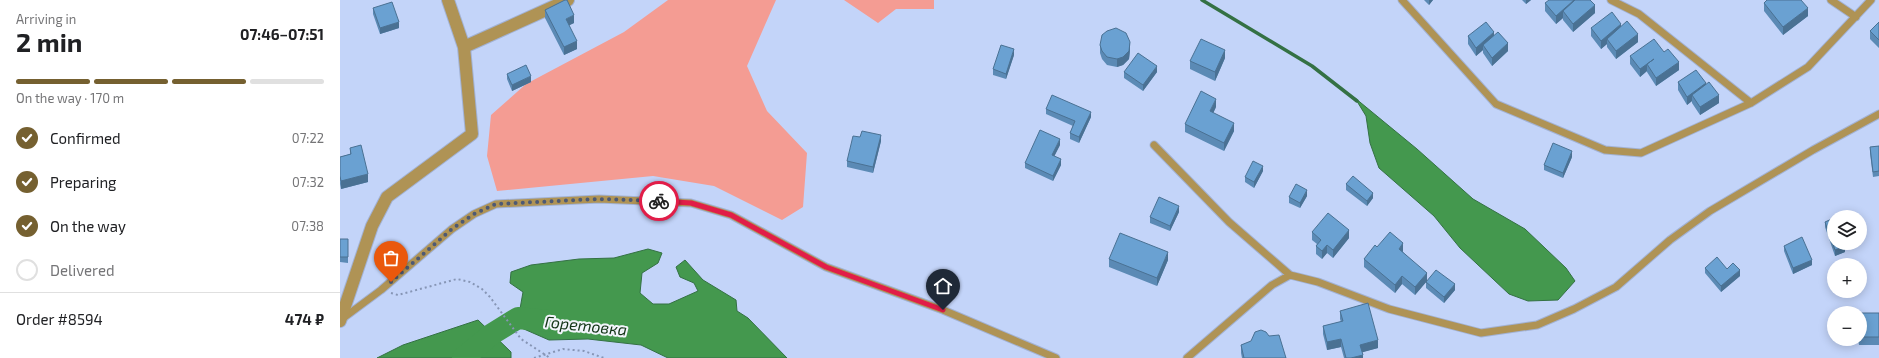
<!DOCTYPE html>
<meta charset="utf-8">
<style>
:root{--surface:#fff;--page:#f2f2f2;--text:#202124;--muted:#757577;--line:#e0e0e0;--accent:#756030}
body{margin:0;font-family:"Exo 2",sans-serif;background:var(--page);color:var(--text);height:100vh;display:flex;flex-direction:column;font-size:15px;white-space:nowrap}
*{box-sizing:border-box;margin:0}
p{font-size:13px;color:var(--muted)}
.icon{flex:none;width:22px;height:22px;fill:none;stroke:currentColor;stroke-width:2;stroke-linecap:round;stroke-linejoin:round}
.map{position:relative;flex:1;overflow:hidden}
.drawer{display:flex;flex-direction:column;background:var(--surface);width:340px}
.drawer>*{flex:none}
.buttons{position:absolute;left:1487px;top:210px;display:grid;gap:8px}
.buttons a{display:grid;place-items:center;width:40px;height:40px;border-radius:50%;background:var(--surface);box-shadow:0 2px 10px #0003;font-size:20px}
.pin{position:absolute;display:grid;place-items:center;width:34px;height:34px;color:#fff;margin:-41px -17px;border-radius:50% 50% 50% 0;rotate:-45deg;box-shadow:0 0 4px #0007}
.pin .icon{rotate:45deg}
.courier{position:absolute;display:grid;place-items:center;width:40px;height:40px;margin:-20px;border:3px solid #e11d48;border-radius:50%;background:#fff;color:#222;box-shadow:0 1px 5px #0007}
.overview em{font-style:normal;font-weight:700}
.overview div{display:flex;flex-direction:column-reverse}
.overview{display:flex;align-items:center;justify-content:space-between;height:68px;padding:0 16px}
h1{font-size:26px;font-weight:700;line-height:30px}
.bar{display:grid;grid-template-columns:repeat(4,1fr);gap:6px 4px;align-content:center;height:48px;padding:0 16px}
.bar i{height:5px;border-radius:3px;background:var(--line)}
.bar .active{background:var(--accent)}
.bar p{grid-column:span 4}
.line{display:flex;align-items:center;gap:10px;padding:0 16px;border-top:1px solid var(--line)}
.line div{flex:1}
ol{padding:0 16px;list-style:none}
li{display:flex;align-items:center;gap:12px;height:44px}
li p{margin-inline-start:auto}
li .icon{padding:4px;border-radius:50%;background:var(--accent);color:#fff;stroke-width:4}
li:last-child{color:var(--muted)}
li i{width:22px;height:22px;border:2px solid var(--line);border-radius:50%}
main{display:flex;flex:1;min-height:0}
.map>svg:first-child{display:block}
.green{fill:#f49c93}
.water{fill:#44984e;stroke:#347144}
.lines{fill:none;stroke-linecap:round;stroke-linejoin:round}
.stream{stroke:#347144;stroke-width:3.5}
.river{stroke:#44984e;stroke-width:22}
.service-casing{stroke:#a2b2d4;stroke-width:9}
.minor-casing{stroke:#a2b2d4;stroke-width:14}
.path{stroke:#8695b5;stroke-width:2;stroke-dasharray:2 3;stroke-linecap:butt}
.service{stroke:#af9355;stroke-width:7}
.minor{stroke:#af9355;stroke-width:12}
.wall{fill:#5b8ab5}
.shaded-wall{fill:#4a7193}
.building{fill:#6aa1d2;stroke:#4a7193}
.done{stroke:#4d5974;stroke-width:4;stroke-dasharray:0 7.2}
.route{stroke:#e11d48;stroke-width:5}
.labels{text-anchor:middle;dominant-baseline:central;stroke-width:4;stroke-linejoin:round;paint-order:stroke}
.water-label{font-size:16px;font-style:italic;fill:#133517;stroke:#f2f5fb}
</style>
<main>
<section class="drawer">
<div class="overview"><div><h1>2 min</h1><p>Arriving in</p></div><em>07:46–07:51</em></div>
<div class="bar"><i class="active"></i><i class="active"></i><i class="active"></i><i></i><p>On the way · 170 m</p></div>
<ol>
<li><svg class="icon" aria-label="check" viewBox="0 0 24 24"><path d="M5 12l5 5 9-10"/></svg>Confirmed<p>07:22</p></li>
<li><svg class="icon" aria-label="check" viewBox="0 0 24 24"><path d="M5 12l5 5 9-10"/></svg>Preparing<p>07:32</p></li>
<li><svg class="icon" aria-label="check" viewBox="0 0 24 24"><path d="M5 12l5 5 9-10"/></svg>On the way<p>07:38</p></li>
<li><i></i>Delivered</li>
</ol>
<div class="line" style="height:52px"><div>Order #8594</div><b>474 ₽</b></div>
</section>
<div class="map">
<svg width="1539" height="358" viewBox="0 0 1539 358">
<rect width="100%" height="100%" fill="#c3d4f9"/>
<!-- green -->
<path class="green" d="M328,0h108l-29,66 20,45 40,42 -4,54 -21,13 -68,-34 -61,-10 -156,15 -10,-35 4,-41 35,-31 98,-52z
M504,0h90v9h-38l-18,14z"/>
<!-- water -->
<path class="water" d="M1015,98l62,51 56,50 52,30 41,39 9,13 -17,19 -30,1 -19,-7 -49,-46 -26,-32 -55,-48 -9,-25 -4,-27z
M308,249l14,4 -4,10 -16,10 -2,20 13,11h16l29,-13 -4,-8 -14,-6 -4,-10 9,-7 18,20 33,20 1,11 11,7 39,40h-119l-27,-13 -53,-6 -39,1 -32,-14 6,-34 -13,-9 1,-11 20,-7 48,-6 35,-1z
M138,320l33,32v6h-134l26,-13z"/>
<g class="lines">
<!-- stream -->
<path class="stream" d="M862,0l110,66 45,35"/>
<!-- river -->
<path class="river" d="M123,358l29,-24 26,-16 30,3"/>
<defs>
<path id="service" d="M1062,0l94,104 109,46 36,3 110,-50 57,-36 63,-67
M1271,0l28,14 112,89
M1491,0l25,17
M814,145l75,77 61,53
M2,319l39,-29 71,-61 22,-15 22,-10 103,-5 92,4 40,12 95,52 117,43 113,48
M847,358l85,-73 18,-10 28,7 71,27 92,24 56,-8 37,-16 42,-22 54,-47 40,-29 103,-61 66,-36"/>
<path id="minor" d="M124,47l104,-47
M0,321l32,-95 15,-29 85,-63 -8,-87 -16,-47"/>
</defs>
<!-- service casing -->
<use href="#service" class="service-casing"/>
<!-- minor casing -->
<use href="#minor" class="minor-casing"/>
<!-- path -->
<path class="path" d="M51,293l7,2 59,-16 13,3 12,7 8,8 31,42 29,19
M194,358l29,-9 21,2 20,7"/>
<!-- service -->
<use href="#service" class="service"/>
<!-- minor -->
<use href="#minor" class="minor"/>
</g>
<!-- wall -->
<path class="wall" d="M1084,0h9l-4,5z
M1182,0h9l-5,4z
M1205,3l50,10 -22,19 -10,-12v-2l-7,6 -11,-13z
M1424,3l44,13 -25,19 -19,-24z
M33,8l26,20 -19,6 -7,-20z
M205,10l29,13 -5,2 8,24 -13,6 -19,-37z
M1539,22v26l-9,-9v-8z
M1281,26l17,16 -22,17 -9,-12v-3l-6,5 -10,-13v-8z
M1128,36h26l14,15 -16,15 -9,-13v-3l-7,6 -8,-12z
M760,45l30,5 -1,9 -6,6 -6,2 -10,-2 -5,-6 -2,-6z
M1324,52l15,18 -23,16 -9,-14v-1l-7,6 -10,-13v-8z
M674,55l-8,24 -13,-4v-6z
M885,58l-10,23 -25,-12v-8z
M784,72h33l-14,19 -19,-13z
M167,74l24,8 -19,9 -5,-12z
M1338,82l28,2 13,19 -19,12 -8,-12v-2l-5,4 -9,-15z
M876,107l-3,6 21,18 -10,20 -39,-19v-8z
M706,109l45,8 -12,26 -9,-4v-6l3,-7 -27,-12z
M520,137l21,4 -8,32 -26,-6v-6z
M720,145l-6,11 7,9 -8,16 -28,-13v-5z
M1539,146v30l-6,1 -3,-24v-6z
M10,148l18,34 -27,7 -1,-5v-27l10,-3z
M1232,157l-9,21 -19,-8v-5z
M923,171l-9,17 -9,-6v-5z
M1006,184l27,14 -6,8 -21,-16z
M967,196l-7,12 -11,-5v-6z
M839,212l-9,19 -20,-8v-6z
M1485,222l20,30 -10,4 -10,-29z
M972,232l37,6 -16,20 -6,-5 -5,6 -6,-5v-8l1,-2 -5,-4z
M0,239h8v24l-8,-1z
M1444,246l28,19 -19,9 -9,-23z
M1037,247l26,4v1l24,29 -12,14 -13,-11 -7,9 -31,-26v-8z
M769,259l59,1 -11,26 -48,-19z
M1365,268l22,1 13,7 -19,16 -16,-19z
M1086,282l29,8 -11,13 -18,-15z
M1000,311l38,37 -16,4 1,6h-19l-3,-11 -14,3 -4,-16v-8l18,-4 -1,-3z
M1520,313h19v32h-20l-1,-6h2z
M929,336l17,22h-44l-1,-5v-8z"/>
<!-- shaded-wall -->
<path class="shaded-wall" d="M1089,0h4l-4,5z
M1186,0h5l-5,4z
M1234,0h4l-15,11v7l-7,6v-8z
M1255,5v8l-22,19v-8z
M1468,8v8l-25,19v-8z
M234,15v8l-8,4v-8z
M59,22v6l-19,6v-6z
M1281,24v8l-14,7v5l-6,5v-8z
M1154,32v9l-11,4v5l-7,6v-8z
M1298,34v8l-22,17v-8z
M237,41v8l-13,6v-8z
M790,42v8l-1,9 -6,6 -6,2v-8z
M1168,43v8l-16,15v-8z
M674,49v6l-8,24v-5z
M885,50v8l-10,23v-9z
M1314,59l-7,5v7l-7,6v-8z
M1339,62v8l-23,16v-8z
M817,66v6l-14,19v-6z
M191,76v6l-19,9v-6z
M1366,83v8l-14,4v6l-5,4v-8z
M1379,95v8l-19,12v-8z
M876,99v8l-6,13v-9z
M751,112v5l-12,26v-6z
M894,123v8l-10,20v-8z
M541,135v6l-8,32v-6z
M720,139v6l-8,16v-6z
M1232,151v6l-9,21v-5z
M721,159v6l-8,16v-5z
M923,166v5l-9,17v-6z
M28,174v8l-27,7v-8z
M967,190v6l-7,12v-5z
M1033,193v5l-6,8v-5z
M839,206v6l-9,19v-5z
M1009,230v8l-16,20v-8z
M1063,243v8l-4,6v-8z
M987,245v8l-5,6v-8z
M1505,246v6l-10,4v-6z
M828,252v8l-11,26v-8z
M1472,260v5l-19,9v-6z
M1400,270v6l-19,16v-6z
M1087,273v8l-12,14v-8z
M1062,276v8l-7,9v-8z
M1115,284v6l-11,13v-6z
M1001,339v8l-14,3v-8z
M1038,340v8l-18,5v-8z
M1023,355v3h-12z"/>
<!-- building -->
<path class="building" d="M225,0h2l7,15 -8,4 11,22 -13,6 -19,-37z
M1209,0h25l-18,16 -11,-13z
M1235,0h15l5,5 -22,19 -10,-13z
M1427,0h34l7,8 -25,19 -19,-24z
M52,2l7,20 -19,6 -7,-20z
M1272,12l9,12 -20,17 -10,-13z
M1287,21l11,13 -22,17 -9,-12z
M1146,22l8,10 -18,16 -8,-12z
M1539,22v18l-9,-9z
M776,28l10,5 4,9 -1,9 -6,6 -6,2 -10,-2 -5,-6 -2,-6 2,-10 5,-4z
M1158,32l10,11 -16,15 -9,-13z
M861,39l24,11 -10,22 -25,-11z
M1314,39l10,13 4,-3 11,13 -23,16 -9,-14 7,-5 -14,10 -10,-13z
M661,45l13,4 -8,25 -13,-5z
M798,53l19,13 -14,19 -19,-13z
M186,65l5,11 -19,9 -5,-11z
M1356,70l10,13 -19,14 -9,-15z
M1369,82l10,13 -19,12 -8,-12z
M861,91l15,8 -6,12 24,12 -10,20 -39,-19z
M712,95l39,17 -12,25 -9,-4 5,-12 -29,-12z
M700,130l20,9 -8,16 9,4 -8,17 -28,-13z
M522,131l19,4 -8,32 -26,-6 6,-25 7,1z
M1213,143l19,8 -9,22 -19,-8z
M21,145l7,29 -27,7 -1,-5v-19l11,-3 -1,-6z
M1539,146v25l-6,1 -3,-25z
M913,161l10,5 -9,16 -9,-5z
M1013,176l20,17 -6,8 -21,-17z
M956,184l11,6 -7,13 -11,-6z
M819,197l20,9 -9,20 -20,-9z
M988,213l21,17 -16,20 -6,-5 -5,6 -6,-5 5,-6 -9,-8z
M1494,218v25h10l1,3 -10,4 -10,-28z
M1050,232l13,11 -4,6 28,24 -12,14 -13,-11 -7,9 -31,-26 11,-14 2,2z
M780,233l48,19 -11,26 -48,-19z
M1462,237l10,23 -19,8 -9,-22z
M0,239h8v18h-8z
M1377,257l10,12 6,-6 7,7 -19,16 -16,-18z
M1096,270l19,14 -11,13 -18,-15z
M1028,303l10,37 -18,5 3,10 -12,3h-5l-5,-19 -14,3 -4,-16 20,-5 -3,-10z
M1520,313h19v24h-19z
M921,330l5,2 3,4 10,-1 7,23h-42l-3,-13 10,-4 4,-9z"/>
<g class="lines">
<!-- done -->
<path class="done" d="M51,282l61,-53 22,-15 22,-10 102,-5 61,2"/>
<!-- route -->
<path class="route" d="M319,201l32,2 40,12 95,52 117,43"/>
</g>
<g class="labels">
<!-- water labels -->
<g class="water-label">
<text transform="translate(246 325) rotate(6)">Горетовка</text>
</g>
</g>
</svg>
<div class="buttons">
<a><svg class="icon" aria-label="layers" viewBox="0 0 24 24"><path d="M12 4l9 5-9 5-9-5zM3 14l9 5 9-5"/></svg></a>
<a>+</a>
<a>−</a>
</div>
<div class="pin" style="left:51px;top:282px;background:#ea580c"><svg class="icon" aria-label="bag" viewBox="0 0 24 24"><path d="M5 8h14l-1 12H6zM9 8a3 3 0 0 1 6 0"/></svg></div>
<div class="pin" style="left:603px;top:310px;background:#1f2937"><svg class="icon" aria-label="home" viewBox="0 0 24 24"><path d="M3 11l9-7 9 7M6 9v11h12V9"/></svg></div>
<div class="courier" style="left:319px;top:201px"><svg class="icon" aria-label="bike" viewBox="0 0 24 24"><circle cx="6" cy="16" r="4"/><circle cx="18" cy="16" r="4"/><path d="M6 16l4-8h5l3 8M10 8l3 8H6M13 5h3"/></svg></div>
</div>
</main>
